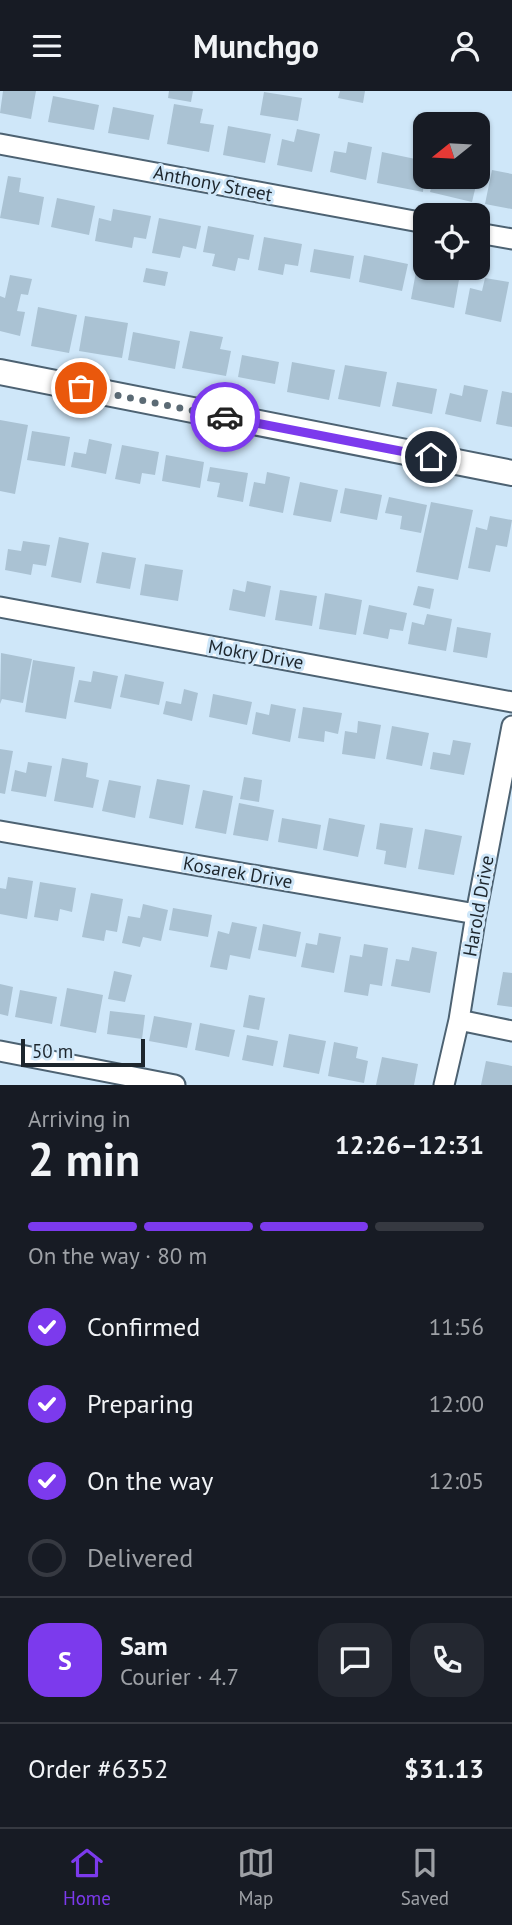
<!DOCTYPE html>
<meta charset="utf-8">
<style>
:root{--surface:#171b24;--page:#242831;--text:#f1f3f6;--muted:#9ea1a6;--line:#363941;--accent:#7c3aed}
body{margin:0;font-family:"PT Sans",sans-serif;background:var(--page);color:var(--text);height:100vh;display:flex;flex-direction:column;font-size:26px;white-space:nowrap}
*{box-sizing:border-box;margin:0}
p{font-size:23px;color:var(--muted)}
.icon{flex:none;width:38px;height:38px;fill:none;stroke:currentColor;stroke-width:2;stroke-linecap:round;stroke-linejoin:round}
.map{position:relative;height:994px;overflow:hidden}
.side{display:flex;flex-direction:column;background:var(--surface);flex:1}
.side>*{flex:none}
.needle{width:46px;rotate:252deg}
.controls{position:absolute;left:413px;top:21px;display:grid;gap:14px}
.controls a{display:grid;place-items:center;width:77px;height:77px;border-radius:14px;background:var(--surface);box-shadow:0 2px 5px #0004;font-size:35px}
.scale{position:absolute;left:21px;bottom:18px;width:124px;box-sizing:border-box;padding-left:7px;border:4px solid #1d262d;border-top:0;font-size:19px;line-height:24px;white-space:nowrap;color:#1d262d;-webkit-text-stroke:5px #cfe7f9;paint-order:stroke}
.pin{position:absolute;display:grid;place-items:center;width:60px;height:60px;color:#fff;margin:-30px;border:4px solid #fff;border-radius:50%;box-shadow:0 2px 7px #0007}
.courier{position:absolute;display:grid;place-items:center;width:70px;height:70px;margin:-35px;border:5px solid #7c3aed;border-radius:50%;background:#fff;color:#222;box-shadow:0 2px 9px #0007}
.headline em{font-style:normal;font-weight:700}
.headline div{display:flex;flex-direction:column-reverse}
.headline{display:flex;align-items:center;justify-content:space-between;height:119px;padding:0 28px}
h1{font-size:46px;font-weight:700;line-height:52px}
.bar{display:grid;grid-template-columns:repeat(4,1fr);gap:10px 7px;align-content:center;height:84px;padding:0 28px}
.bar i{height:9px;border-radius:5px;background:var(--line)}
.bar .on{background:var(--accent)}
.bar p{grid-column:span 4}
.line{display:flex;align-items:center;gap:18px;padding:0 28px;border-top:2px solid var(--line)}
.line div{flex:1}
.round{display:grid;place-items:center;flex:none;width:74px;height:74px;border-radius:21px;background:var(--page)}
ol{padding:0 28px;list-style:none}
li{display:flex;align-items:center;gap:21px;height:77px}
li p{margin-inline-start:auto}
li .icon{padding:7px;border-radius:50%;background:var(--accent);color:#fff;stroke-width:4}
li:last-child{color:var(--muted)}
li i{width:38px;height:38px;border:4px solid var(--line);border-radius:50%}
header{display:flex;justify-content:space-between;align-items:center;height:91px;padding:0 28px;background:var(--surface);font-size:32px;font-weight:700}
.dock{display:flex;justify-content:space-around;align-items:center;height:98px;border-top:2px solid var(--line);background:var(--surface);font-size:19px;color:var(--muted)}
.dock a{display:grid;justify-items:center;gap:4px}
.dock .on{color:var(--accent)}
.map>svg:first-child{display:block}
.building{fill:#aac2d3}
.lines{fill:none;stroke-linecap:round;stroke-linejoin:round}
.minor-casing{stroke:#4d6272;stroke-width:23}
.tertiary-casing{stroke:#4d6272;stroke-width:28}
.minor{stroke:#fff;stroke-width:19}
.tertiary{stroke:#fff;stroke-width:24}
.done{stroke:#5b6a74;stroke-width:7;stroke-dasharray:0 12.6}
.route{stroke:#7c3aed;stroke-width:9}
.labels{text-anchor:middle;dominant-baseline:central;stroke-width:6;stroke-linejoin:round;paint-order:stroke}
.street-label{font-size:19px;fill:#1d262d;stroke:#cfe7f9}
</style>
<header><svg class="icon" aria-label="menu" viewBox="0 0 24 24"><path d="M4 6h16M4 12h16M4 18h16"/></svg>Munchgo<svg class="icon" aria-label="person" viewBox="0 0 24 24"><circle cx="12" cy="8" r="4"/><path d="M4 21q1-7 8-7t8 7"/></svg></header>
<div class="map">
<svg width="512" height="994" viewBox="0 0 512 994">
<rect width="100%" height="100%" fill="#cfe7f9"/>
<!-- building -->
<path class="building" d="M3,0h33l-5,28 -31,-6z
M169,0h24l-2,11 -23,-4z
M340,0h25l-2,12 -25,-5z
M264,1l38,6 -4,23 -38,-6z
M53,5l46,9 -5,25 -46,-8z
M174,13l29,5 -3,14 14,2 -5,27 -42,-8z
M113,16l41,8 -5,25 -41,-7z
M228,35l43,8 -6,29 -42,-8z
M297,38l23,5 -8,38 -35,-7 5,-26 12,3z
M348,51l24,5 -6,33 -36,-8 4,-21 12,2z
M382,61l43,9 -2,31 -46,-9z
M492,79l20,4v35l-27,-5z
M8,85l13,2 -2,14 25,5 -5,28 -39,-7z
M434,86h44l-6,25 -42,-10z
M57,107l38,8 -6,29 -38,-8z
M113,118l38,7 -5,23 -12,-2 -2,11 -37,-7 4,-23 12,3z
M159,127l42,8 -5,23 -13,-3 -3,12 -28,-5z
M208,135l46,9 -5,25 -11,-2 -3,13 -23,-5 3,-12 -12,-2z
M264,146l38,7 -4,22 -13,-2 -2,11 -25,-5z
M314,158l40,7 -4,23 -40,-7z
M364,164l44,9 -6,27 -43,-9z
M417,175l43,8 -6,34 -43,-9z
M146,177l22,4 -3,14 -22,-4z
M10,184l22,4 -4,16 -7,-1 -4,17 8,1 -5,24 -20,-5v-35l5,2z
M485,187l24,4 -8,40 -36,-8 5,-26 12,3z
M38,216l39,8 -8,38 -38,-7z
M85,225l43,7 -6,35 -43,-7z
M190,240l33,6 -3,12 11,2 -5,25 -44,-8z
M133,241l47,9 -5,28 -47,-9z
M242,264l37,7 -4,22 -37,-7z
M292,271l43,8 -6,30 -42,-8z
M345,274l42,7 -7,35 -42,-8z
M397,291l40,7 -5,25 -40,-8z
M464,294l24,5 -7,32 -36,-8 5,-21 12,3z
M502,300l10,2v34l-16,-3z
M0,329l28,5 -13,69 -15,-3z
M32,340l38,6 -5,29 -38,-6z
M89,348l23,5 -6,30 -35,-7 3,-15 12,2z
M122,354l37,7 -4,23 -13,-2 -2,11 -25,-5z
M166,364l38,7 -4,26 -38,-7z
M210,376l38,6 -5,29 -26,-5 3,-14 -13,-2z
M267,381l23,5 -7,36 -34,-7 5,-24 11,2z
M300,391l38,8 -7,32 -38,-7z
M345,397l37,7 -5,25 -37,-7z
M389,406l38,8 -6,28 -21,-4 2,-13 -17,-3z
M431,411l42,8 -15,70 -42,-8z
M490,425l22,4 -5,27 -11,-2 -6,27 -22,-4 8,-41 11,3z
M59,446l30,6 -8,40 -30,-6z
M23,450l27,4 -4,21 -13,-2 -2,11 -26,-5 3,-21 13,2z
M102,461l34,6 -6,31 -34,-6z
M145,473l38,6 -5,31 -38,-6z
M247,490l24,5 -6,31 -36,-7 4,-21 12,3z
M418,495l16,3 -4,20 -17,-4z
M280,499l37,6 -5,30 -37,-6z
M325,502l37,7 -6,35 -37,-6z
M369,514l38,8 -4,18 -13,-2 -2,10 -25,-5z
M427,523l25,5 -6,32 -38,-7 4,-22 12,3z
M457,536l34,6 -4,25 -34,-6z
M1,562l31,6 -9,44 -21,-4 -2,5z
M33,569l42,7 -9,52 -41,-7z
M93,580l25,5 -7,33 -37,-7 5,-22 12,2z
M125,583l39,8 -5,23 -39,-8z
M184,598l14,4 -6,28 -29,-7 3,-13 15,3z
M213,603l39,8 -5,23 -38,-8z
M271,613l25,5 -6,33 -38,-8 4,-22 13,3z
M303,616l39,6 -4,21 -13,-3 -1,11 -26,-4z
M358,630l23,4 -6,34 -33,-5 3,-23 12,2z
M392,635l37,7 -7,33 -36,-7z
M453,649l18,3 -7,32 -34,-6 3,-17 17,3z
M0,658l13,2 -8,43 -5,-1z
M62,667l26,5 -2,14 13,3 -6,28 -39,-7z
M28,671l24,4 -6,31 -35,-6 4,-21 11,3z
M244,686l18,3 -3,22 -19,-3z
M157,688l33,6 -7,40 -34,-7z
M109,689l32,6 -6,32 -33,-7z
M203,699l30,6 -7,38 -31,-6z
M239,712l35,7 -6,31 -35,-6z
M282,727l39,7 -4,24 -39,-7z
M329,727l36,7 -7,32 -35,-7z
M380,732l33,5 -7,40 -22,-4 2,-13 -10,-2z
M425,738l37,7 -8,39 -36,-6z
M8,786l25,4 -6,38 -27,-5v-26l6,1z
M40,791l36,6 -4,24 -12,-3 -2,12 -24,-4z
M91,802l32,6 -6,33 -11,-2 -2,11 -22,-4z
M143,813l25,6 -7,31 -18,-4 -3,10 -18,-4 6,-27 12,2z
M173,817l39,7 -4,22 -39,-7z
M232,831l25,5 -7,32 -20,-4 -3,15 -17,-3 8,-36 11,3z
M263,833l38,8 -5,25 -38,-7z
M319,842l22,4 -7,36 -33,-6 5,-24 11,2z
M364,853l24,4 -6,38 -12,-2 -2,12 -24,-4 6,-37 12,2z
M412,856l25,5 -7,41 -39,-7 5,-27 13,2z
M114,880l18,4 -7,27 -17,-3z
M503,881l9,1v34l-15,-2z
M0,893l13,3 -5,29 -8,-2z
M67,897l36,7 -7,38 -36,-7z
M20,899l37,7 -5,27 -37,-7z
M249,904l16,3 -6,32 -16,-3z
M110,920l35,4 -3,24 -35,-5z
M154,925l38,7 -5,25 -38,-7z
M200,932l35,7 -6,27 -34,-7z
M289,943l37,7 -7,33 -36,-7z
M247,944l31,6 -5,25 -31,-6z
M334,951l24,5 -2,11 12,3 -4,22 -36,-7z
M382,966l36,7 -4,21h-38z
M486,970l26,5v19h-31z"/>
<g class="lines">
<defs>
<path id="minor" d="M0,53l425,79
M478,142l34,6
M0,516l512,95
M0,740l476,83
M459,929l53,11
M0,960l175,34
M444,994l15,-65 17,-106 36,-188"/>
<path id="tertiary" d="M0,281l512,101"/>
</defs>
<!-- minor casing -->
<use href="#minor" class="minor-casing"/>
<!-- tertiary casing -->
<use href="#tertiary" class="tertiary-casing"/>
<!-- minor -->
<use href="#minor" class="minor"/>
<!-- tertiary -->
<use href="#tertiary" class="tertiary"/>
</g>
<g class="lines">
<!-- done -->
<path class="done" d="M81,297l144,29"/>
<!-- route -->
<path class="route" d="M225,326l206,40"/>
</g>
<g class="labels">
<!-- street labels -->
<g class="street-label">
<text transform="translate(213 92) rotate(11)">Anthony Street</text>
<text transform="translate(256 563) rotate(10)">Mokry Drive</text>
<text transform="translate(238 781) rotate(10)">Kosarek Drive</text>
<text transform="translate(478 815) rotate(-80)">Harold Drive</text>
</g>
</g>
</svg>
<div class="controls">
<a><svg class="needle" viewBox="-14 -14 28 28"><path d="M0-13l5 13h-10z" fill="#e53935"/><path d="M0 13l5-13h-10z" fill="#9ea1a6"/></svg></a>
<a><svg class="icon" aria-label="locate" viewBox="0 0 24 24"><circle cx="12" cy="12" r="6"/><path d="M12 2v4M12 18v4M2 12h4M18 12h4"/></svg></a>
</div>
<div class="scale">50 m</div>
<div class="pin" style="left:81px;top:297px;background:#ea580c"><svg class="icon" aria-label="bag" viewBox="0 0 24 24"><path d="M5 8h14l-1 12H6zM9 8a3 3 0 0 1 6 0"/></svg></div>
<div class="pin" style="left:431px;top:366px;background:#1f2937"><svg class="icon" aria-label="home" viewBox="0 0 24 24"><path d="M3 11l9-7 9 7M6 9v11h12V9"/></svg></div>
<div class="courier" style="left:225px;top:326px"><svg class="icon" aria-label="car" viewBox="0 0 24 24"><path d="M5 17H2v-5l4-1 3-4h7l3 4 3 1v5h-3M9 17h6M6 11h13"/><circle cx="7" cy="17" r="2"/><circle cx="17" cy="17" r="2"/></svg></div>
</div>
<section class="side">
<div class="headline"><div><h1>2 min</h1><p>Arriving in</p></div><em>12:26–12:31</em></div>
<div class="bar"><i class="on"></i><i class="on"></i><i class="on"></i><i></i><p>On the way · 80 m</p></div>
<ol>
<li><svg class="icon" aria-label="check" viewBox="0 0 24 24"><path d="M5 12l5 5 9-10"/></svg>Confirmed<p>11:56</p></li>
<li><svg class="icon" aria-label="check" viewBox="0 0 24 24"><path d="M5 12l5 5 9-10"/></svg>Preparing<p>12:00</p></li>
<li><svg class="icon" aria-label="check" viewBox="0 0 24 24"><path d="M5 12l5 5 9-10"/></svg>On the way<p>12:05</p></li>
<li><i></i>Delivered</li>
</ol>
<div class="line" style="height:126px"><b class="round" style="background:var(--accent);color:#fff">S</b><div><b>Sam</b><p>Courier · 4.7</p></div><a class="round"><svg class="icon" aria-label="chat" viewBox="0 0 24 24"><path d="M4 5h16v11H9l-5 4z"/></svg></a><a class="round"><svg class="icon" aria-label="phone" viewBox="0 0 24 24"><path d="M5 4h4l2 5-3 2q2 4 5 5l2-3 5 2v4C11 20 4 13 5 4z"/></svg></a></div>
<div class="line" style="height:91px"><div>Order #6352</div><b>$31.13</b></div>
</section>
<nav class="dock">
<a class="on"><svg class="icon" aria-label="home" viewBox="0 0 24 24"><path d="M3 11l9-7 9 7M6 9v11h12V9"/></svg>Home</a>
<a><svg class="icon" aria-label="map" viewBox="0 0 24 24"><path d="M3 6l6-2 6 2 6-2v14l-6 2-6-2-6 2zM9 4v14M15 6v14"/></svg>Map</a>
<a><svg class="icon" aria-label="saved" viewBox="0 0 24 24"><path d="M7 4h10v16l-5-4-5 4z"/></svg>Saved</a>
</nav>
